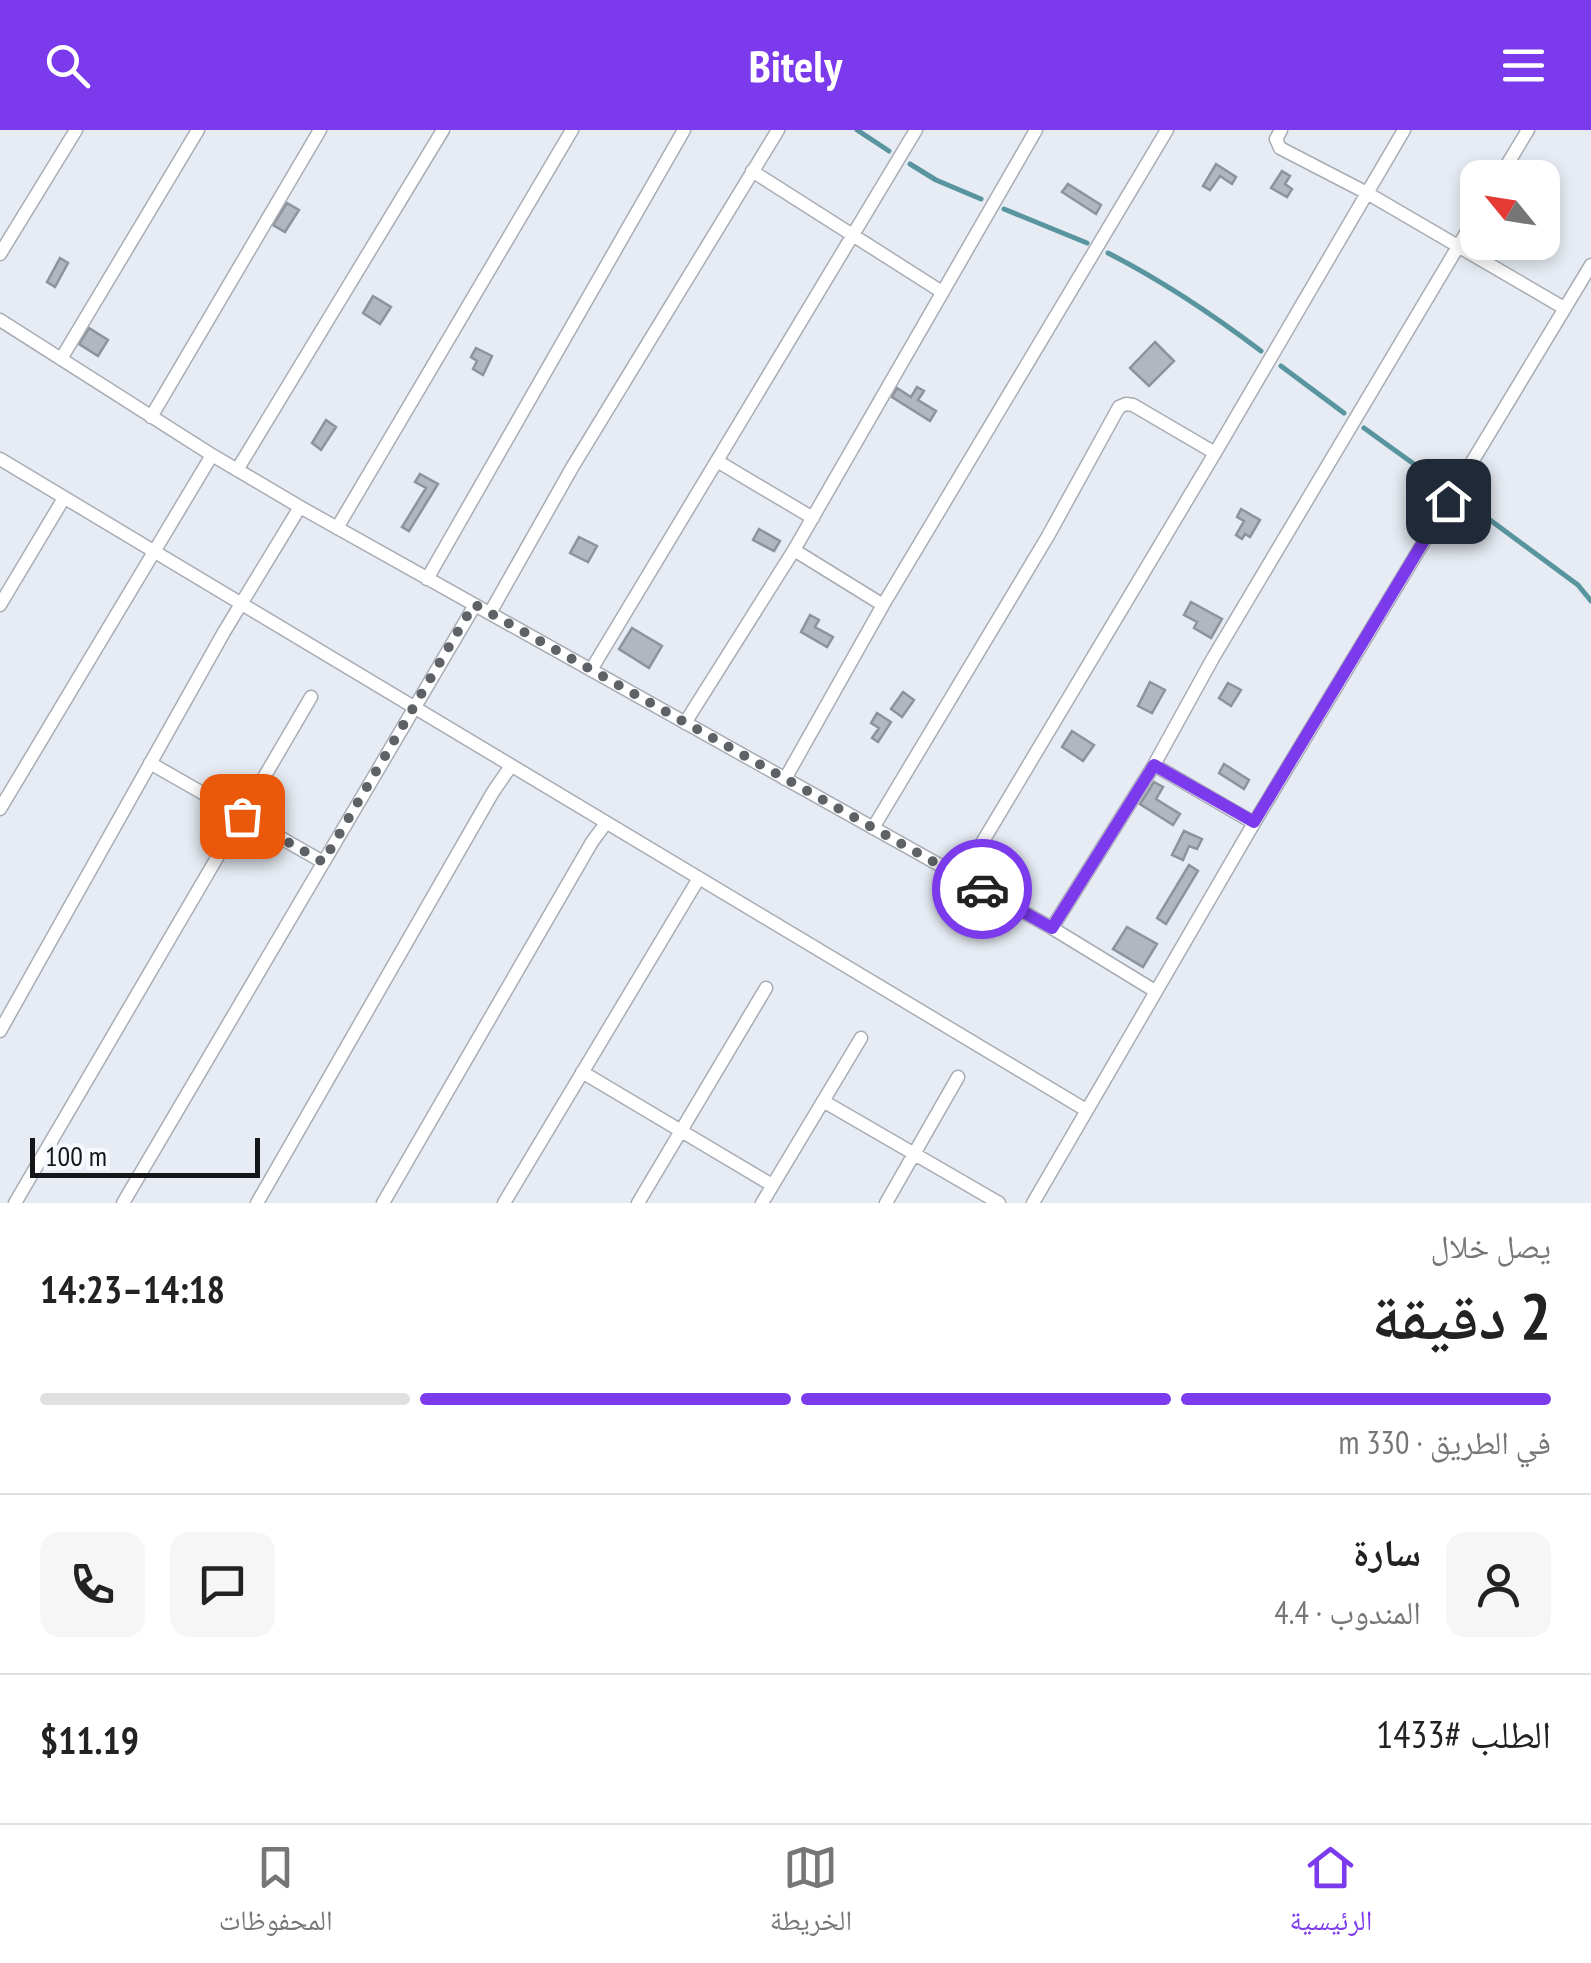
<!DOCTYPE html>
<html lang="ar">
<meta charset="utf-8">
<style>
:root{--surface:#fff;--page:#f6f6f6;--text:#222;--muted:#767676;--line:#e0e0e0;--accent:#7c3aed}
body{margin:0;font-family:"PT Sans Narrow","Noto Naskh Arabic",sans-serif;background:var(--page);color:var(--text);direction:rtl;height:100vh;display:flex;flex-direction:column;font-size:38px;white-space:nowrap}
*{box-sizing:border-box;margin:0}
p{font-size:32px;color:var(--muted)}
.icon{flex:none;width:55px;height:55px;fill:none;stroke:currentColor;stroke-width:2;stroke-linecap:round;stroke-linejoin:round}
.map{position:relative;height:1073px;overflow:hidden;direction:ltr}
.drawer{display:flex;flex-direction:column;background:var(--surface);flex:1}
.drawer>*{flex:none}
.needle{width:65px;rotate:300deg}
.controls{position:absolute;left:1460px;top:30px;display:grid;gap:20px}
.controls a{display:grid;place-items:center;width:100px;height:100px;border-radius:20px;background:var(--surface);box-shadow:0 5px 15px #0003;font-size:50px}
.scale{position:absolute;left:30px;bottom:25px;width:230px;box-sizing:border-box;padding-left:10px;border:5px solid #141619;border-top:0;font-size:28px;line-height:35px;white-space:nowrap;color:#141619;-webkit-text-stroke:8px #f6f9fe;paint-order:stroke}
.pin{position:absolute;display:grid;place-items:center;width:85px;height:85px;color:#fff;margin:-42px;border-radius:20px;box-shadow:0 5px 15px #0006}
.courier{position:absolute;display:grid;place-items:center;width:100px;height:100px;margin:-50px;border:8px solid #7c3aed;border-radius:50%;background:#fff;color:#222;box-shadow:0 2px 12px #0007}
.overview em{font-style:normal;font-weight:600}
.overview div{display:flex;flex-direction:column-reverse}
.overview{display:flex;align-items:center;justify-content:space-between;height:170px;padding:0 40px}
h1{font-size:65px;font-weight:600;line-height:75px}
.bar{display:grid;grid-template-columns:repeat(4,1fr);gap:15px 10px;align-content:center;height:120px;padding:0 40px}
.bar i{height:12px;border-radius:8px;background:var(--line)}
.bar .on{background:var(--accent)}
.bar p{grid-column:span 4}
.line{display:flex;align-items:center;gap:25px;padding:0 40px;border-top:2px solid var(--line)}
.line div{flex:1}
.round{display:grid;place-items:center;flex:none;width:105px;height:105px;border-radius:20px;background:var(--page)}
header{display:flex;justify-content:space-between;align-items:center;height:130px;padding:0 40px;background:var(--accent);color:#fff;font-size:45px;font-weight:600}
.tabs{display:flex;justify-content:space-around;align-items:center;height:140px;border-top:2px solid var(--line);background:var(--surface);font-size:28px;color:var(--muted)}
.tabs a{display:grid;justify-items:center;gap:5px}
.tabs .on{color:var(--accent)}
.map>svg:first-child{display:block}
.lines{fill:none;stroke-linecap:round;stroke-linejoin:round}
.stream{stroke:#59959f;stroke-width:5}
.building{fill:#b2b7bf;stroke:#8e939b;stroke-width:2.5}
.minor-casing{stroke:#a8acb5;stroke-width:15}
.minor{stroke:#fff;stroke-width:12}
.done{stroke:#5e6166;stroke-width:10;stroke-dasharray:0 18}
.route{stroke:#7c3aed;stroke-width:12}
</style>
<header><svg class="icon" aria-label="menu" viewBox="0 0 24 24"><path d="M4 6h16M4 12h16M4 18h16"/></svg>Bitely<svg class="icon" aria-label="search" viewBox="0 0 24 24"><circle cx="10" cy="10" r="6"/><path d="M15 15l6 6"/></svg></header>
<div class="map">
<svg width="1591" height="1073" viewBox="0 0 1591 1073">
<rect width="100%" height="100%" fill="#e7ecf4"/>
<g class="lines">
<!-- stream -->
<path class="stream" d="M857,0l32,21
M910,34l26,16 45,19
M1004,79l83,34
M1108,123c55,28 104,61 153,98
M1281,236l63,47
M1364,298l79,57
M1463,370l115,85 13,16"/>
</g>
<!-- building -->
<path class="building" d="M1216,34l20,13 -4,7 -12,-8 -10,14 -7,-4z
M1282,41l8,5 -5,8 7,5 -5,8 -16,-9z
M1068,54l33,21 -5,9 -34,-22z
M287,73l12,7 -14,22 -12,-7z
M60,128l8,5 -13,24 -8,-5z
M373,166l18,11 -11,17 -17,-11z
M89,198l19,12 -10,16 -19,-12z
M1155,212l19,19 -25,25 -19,-18z
M476,218l16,8 -9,19 -10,-6 4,-8 -6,-4z
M917,257l7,4 -6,9 18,11 -6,10 -38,-24 5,-9 14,9z
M326,290l10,7 -15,23 -9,-7z
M420,344l18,10 -29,47 -7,-4 24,-39 -11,-6z
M1241,379l19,11 -10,17 -5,-3 -3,5 -6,-4 8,-14 -7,-4z
M759,399l21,12 -6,10 -21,-11z
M579,407l18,9 -9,16 -18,-9z
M1191,472l31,17 -11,19 -17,-10 3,-6 -13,-7z
M810,485l9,5 -4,7 18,10 -6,10 -26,-15z
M632,498l30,18 -13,22 -30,-19z
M1150,552l15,8 -13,23 -14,-7z
M1228,553l13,7 -10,16 -12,-8z
M903,562l11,8 -12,17 -11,-8z
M877,583l14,9 -13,20 -6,-4 7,-10 -8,-5z
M1072,601l22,14 -11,16 -21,-14z
M1224,634l25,16 -5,9 -25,-16z
M1154,652l9,5 -7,12 24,15 -7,11 -33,-21z
M1184,701l18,8 -5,10 -8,-3 -6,14 -11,-5z
M1189,735l9,6 -32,53 -9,-6z
M1127,797l30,17 -14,23 -30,-18z"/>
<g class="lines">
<defs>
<path id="minor" d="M1281,0l-5,9 4,9 87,45 197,115
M752,41l190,121
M1499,48l29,-48
M0,124l76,-124
M0,190l212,135 88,52 752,421 103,63
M61,229l137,-229
M151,287l169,-287
M0,329l1086,651
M717,331l96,57
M237,340l206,-340
M337,398l235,-398
M794,420l89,55
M427,449l257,-449
M0,475l64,-107
M490,483l83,-147 205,-336
M591,540l325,-540
M685,593l109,-173 242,-420
M150,633l173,99
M1154,635l100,58
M785,649l98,-174 284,-475
M0,679l212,-354
M873,698l175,-292 71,-129 7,-3 7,1 82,48
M961,748l254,-425 189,-323
M1052,798l102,-163 59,-107 265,-445
M0,901l224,-399 76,-125
M582,942l190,113
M823,971l176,102
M15,1073l296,-506
M123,1073l352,-598
M257,1073l236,-411 18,-26
M383,1073l209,-361 14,-19
M504,1073l195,-325
M638,1073l128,-215
M762,1073l99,-165
M886,1073l72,-126
M1033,1073l221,-380 337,-558"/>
</defs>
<!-- minor casing -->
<use href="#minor" class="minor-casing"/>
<!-- minor -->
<use href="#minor" class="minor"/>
</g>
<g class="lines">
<!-- done -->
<path class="done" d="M242,686l81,46 151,-258 508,285"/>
<!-- route -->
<path class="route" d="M982,759l70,39 102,-163 100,57 194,-321"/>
</g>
</svg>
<div class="controls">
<a><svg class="needle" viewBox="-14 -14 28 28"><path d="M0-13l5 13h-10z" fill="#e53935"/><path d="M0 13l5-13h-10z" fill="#767676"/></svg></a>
</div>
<div class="scale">100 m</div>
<div class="pin" style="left:242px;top:686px;background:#ea580c"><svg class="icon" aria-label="bag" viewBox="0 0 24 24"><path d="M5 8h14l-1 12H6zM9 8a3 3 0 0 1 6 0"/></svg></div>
<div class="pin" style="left:1448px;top:371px;background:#1f2937"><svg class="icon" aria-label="home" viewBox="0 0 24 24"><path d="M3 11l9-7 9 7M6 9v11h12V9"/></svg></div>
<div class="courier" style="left:982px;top:759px"><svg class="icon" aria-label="car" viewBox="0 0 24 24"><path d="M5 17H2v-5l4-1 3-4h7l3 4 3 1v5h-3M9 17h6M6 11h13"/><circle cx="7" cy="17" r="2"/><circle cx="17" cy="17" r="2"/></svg></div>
</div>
<section class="drawer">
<div class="overview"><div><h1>2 دقيقة</h1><p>يصل خلال</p></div><em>14:18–14:23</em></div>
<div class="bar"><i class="on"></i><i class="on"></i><i class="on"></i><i></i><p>في الطريق · 330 m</p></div>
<div class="line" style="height:180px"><a class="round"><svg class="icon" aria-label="person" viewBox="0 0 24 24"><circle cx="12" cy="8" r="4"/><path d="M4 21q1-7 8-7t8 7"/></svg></a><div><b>سارة</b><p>المندوب · 4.4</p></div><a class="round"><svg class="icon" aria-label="chat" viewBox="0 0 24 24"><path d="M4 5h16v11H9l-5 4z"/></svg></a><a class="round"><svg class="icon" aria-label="phone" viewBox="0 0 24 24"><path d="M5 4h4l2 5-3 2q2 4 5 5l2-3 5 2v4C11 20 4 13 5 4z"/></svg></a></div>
<div class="line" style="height:130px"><div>الطلب #1433</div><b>$11.19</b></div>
</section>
<nav class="tabs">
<a class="on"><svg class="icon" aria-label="home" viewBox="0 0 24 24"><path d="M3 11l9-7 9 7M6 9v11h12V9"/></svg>الرئيسية</a>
<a><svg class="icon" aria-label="map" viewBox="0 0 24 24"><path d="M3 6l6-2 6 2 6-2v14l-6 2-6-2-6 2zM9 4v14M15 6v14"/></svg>الخريطة</a>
<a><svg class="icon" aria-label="saved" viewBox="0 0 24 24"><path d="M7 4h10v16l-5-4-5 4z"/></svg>المحفوظات</a>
</nav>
